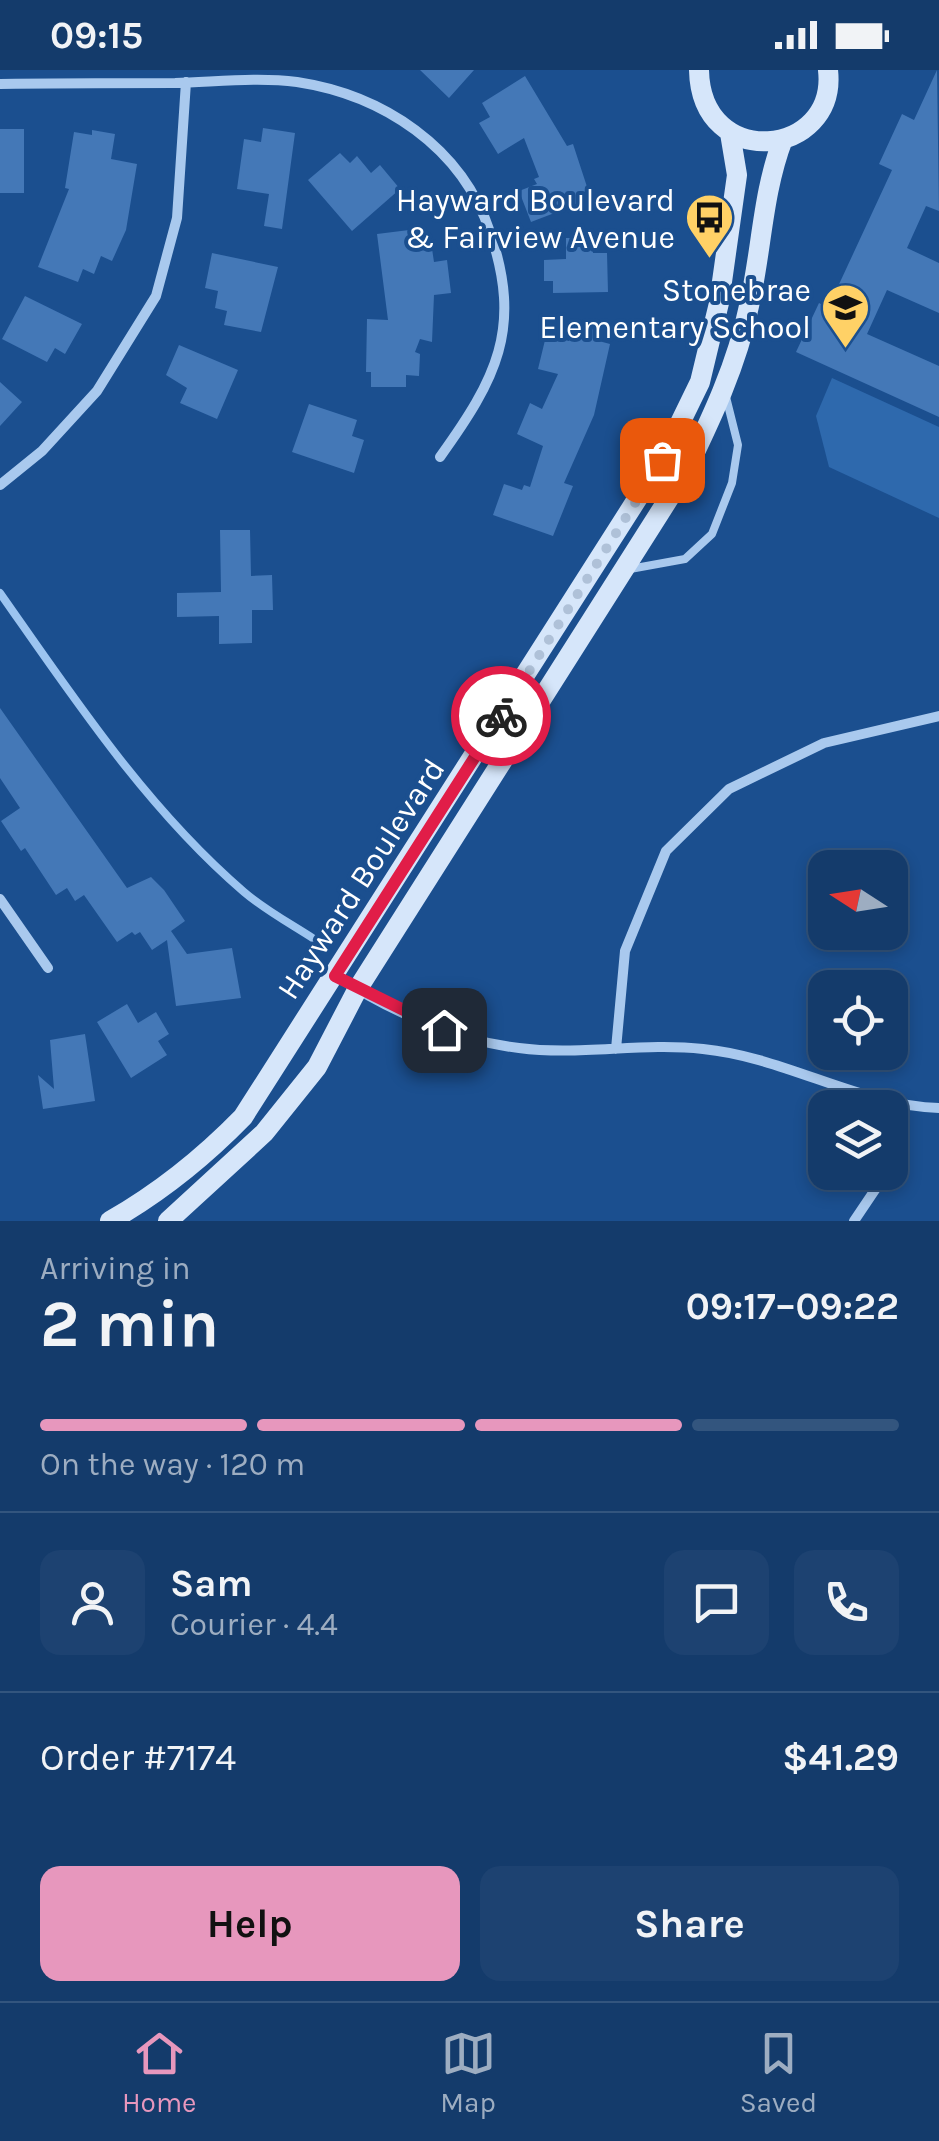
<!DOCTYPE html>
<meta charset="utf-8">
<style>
:root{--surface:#143b6b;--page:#1d4271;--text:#f1f3f6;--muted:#9dadc1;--line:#33557e;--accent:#e797bd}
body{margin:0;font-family:Karla,sans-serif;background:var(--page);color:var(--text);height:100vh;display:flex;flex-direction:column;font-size:38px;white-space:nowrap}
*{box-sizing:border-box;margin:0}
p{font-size:32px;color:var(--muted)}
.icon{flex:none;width:55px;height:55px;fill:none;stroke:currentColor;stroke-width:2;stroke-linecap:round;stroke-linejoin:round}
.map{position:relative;height:1151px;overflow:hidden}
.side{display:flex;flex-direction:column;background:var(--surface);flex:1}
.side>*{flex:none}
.needle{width:65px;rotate:282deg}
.tools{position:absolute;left:808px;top:780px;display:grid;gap:20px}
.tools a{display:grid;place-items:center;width:100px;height:100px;border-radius:20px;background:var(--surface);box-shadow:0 5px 15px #0003,0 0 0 2px var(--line);font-size:50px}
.pin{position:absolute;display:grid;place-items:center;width:85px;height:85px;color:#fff;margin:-42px;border-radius:20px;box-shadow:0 5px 15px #0006}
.courier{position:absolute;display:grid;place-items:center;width:100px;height:100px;margin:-50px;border:8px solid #e11d48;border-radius:50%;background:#fff;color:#222;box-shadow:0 2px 12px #0007}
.headline em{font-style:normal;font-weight:700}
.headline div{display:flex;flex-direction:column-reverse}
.headline{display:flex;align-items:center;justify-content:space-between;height:170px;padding:0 40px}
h1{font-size:65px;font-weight:700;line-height:75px}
.bar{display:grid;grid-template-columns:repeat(4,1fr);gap:15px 10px;align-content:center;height:120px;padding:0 40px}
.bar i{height:12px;border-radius:8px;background:var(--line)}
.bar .on{background:var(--accent)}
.bar p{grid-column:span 4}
.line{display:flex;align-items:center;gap:25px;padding:0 40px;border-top:2px solid var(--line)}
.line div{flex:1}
.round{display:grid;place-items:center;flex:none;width:105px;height:105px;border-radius:20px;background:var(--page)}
.primary-button{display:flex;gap:20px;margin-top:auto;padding:20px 40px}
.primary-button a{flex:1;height:115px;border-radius:20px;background:var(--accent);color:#111;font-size:40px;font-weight:700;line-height:115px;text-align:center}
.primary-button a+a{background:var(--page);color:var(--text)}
.status{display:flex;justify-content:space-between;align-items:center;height:70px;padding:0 50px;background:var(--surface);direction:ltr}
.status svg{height:28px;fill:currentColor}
.dock{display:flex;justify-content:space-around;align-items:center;height:140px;border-top:2px solid var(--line);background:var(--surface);font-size:28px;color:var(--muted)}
.dock a{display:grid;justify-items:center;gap:5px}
.dock .on{color:var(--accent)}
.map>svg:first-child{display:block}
.green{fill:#2e69ad}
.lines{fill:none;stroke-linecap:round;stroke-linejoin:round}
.stream{stroke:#9cc4f0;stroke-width:8}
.building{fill:#4478b7}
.service{stroke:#a9c9ee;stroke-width:8}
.minor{stroke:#a9c9ee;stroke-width:10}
.secondary{stroke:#d6e6fa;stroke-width:20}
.done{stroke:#afc1d8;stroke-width:10;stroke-dasharray:0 18}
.route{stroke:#e11d48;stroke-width:12}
.labels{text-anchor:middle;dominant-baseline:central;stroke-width:8;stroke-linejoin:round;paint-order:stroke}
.poi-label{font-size:32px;fill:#fff;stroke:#1b4f8f;text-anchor:end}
.street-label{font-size:32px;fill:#fff;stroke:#1b4f8f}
</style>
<div class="status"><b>09:15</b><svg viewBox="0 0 49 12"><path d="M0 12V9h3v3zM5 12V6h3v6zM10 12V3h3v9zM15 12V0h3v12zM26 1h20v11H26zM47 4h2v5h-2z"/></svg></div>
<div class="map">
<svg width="939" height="1151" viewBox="0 0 939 1151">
<rect width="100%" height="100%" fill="#1b4f8f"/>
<!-- green -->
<path class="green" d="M832,308l107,49v91l-110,-51 -13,-51z"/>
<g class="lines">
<!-- stream -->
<path class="stream" d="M0,523c73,104 147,216 244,299 21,18 47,32 70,47"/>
</g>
<!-- building -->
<path class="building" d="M420,0h54l-25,28z
M937,0l2,141 -13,-5 -19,42 32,15v50l-52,-23 -20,44 72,32v51l-143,-65 23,-49 9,5 64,-138 -13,-6 23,-50 12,6z
M525,6l42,70 6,-2 18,55 -60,23 -12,-31 18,-7 -3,-5 5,-2 -15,-39 -26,16 -19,-31 11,-6 -8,-14z
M263,58l32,5 -13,96 -18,-3 5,-32 -32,-5 7,-50 17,3z
M0,59h24v64h-24z
M92,60l23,4 -4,25 26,5 -11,66 -14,31 -11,-5 -7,18 -11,-5 -5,13 -40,-15 31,-78 -4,-1 9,-56 18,3z
M340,83l10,10 7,-7 14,17 9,-8 20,24 -48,42 -44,-51z
M417,159l2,15 12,-2 3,20 13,-2 4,33 -17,2 -2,47 -12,-3 -5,13 5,2 -1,22 -13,-1v12h-35v-15h-5l1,-53 21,1 -11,-86z
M566,168h26l1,15h14l1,39 -55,1v-12h-9v-21l22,-1z
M212,183l66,14 -17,65 -37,-7 3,-14 -12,-3 3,-17 -13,-3z
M25,226l57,28 -17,30 -10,-6 -8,14 -45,-23z
M574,251l24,6 -3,13 15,4 -16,71 -30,68 9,3 -20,50 -60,-21 11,-31 18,6 2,-5 6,2 13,-41 -26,-12 13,-31 12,6 16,-35 -20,-5 8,-33 23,5z
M179,275l59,25 -21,49 -37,-16 7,-15 -21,-13z
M0,312l22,20 -22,24z
M309,334l48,16 -5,16 12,4 -10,33 -62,-21z
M220,460h30l1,46 21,-1 1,35h-21v33l-33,1v-28l-42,1v-24l44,-1z
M0,638l127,180 24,-11 13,13 21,31 -14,10 16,23 45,-6 9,50 -65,8 -9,-66 -15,10 -12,-18 -5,3 -3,-3 -15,10 -33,-47 -9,6 -8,-13 -11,7 -31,-47 -4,3 -20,-30 19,-13 -20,-30z
M127,934l11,19 18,-11 13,22 -11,7 9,14 -36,23 -34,-56z
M85,964l10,67 -52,8 -5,-34 16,14 -4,-49z"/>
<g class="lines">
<!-- service -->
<path class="service" d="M630,499l55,-10 27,-25 20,-51 6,-38 -12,-48"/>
<!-- minor -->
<path class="minor" d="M0,14c58,-1 117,-1 175,-1 40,-1 82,-6 122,-1 86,13 165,65 193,150 33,97 6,147 -50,225
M0,415l42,-34 55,-60 59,-95 21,-78 9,-136
M0,829l48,69
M335,905c53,35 121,66 184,73 61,8 123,-6 184,1 82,8 157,57 236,59
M616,979l9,-98 41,-100 63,-62 95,-46 115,-27
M890,1090l15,-53
M854,1151l33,-49"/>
<!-- secondary -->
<path class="secondary" d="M699,0c2,102 139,88 129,0
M110,1151c51,-29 92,-62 133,-104l419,-657 38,-78 19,-79 18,-128 -7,-42
M168,1151l96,-88 53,-66 40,-77 328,-517c26,-54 52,-108 64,-167 13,-56 13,-112 34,-167"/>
</g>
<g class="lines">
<!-- done -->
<path class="done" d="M501,646l161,-256"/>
<!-- route -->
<path class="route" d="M444,960l-109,-54 166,-260"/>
</g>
<!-- icons -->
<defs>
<symbol id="bus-pin" viewBox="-11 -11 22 30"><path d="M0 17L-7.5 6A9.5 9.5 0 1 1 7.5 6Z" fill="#ffd166" stroke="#1b4f8f"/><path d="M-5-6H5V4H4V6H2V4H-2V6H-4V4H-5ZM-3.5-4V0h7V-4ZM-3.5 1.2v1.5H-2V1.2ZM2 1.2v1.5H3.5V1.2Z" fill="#111"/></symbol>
<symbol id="school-pin" viewBox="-11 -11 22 30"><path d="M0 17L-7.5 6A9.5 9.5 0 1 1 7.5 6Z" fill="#ffd166" stroke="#1b4f8f"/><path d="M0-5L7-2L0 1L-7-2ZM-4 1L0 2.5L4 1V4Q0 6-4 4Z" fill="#111"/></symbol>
</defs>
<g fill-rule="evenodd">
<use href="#bus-pin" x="682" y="120" width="55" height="75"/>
<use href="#school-pin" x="818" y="210" width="55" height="75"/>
</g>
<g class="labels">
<!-- poi labels -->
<g class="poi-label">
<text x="675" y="130">Hayward Boulevard<tspan x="675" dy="37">&amp; Fairview Avenue</tspan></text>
<text x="811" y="220">Stonebrae<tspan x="811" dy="37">Elementary School</tspan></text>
</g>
<!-- street labels -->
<g class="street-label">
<text transform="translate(361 809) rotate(-57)">Hayward Boulevard</text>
</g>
</g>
</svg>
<div class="tools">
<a><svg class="needle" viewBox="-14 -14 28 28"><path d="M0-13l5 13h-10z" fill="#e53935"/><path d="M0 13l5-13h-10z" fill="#9dadc1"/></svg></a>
<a><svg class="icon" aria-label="locate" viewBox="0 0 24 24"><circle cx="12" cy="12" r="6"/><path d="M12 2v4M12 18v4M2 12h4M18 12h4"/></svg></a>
<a><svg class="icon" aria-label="layers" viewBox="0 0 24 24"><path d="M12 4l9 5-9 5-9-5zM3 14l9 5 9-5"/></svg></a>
</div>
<div class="pin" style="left:662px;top:390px;background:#ea580c"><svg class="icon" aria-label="bag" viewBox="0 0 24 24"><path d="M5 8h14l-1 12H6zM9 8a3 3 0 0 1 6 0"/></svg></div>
<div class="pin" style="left:444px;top:960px;background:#1f2937"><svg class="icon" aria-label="home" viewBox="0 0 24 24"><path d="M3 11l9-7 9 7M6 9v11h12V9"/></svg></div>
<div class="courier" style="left:501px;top:646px"><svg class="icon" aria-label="bike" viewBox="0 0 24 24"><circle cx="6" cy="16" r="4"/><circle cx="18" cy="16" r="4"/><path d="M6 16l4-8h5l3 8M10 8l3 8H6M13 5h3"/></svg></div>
</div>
<section class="side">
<div class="headline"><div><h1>2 min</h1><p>Arriving in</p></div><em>09:17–09:22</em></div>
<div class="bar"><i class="on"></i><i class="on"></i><i class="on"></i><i></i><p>On the way · 120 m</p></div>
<div class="line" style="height:180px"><a class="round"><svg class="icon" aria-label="person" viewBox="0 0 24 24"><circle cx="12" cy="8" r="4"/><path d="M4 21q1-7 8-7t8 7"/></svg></a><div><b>Sam</b><p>Courier · 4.4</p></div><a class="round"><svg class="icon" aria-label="chat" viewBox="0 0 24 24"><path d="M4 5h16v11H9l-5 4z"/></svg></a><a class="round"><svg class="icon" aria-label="phone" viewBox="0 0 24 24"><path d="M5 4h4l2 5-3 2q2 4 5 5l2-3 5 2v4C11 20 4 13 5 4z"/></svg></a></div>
<div class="line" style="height:130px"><div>Order #7174</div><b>$41.29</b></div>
<div class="primary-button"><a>Help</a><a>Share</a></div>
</section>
<nav class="dock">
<a class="on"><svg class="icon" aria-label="home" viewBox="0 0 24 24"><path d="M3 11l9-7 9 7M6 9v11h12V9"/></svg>Home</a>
<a><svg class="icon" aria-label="map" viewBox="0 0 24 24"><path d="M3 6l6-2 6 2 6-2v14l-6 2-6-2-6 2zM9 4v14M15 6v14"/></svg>Map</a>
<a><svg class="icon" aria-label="saved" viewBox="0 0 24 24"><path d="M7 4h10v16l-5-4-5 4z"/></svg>Saved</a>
</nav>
